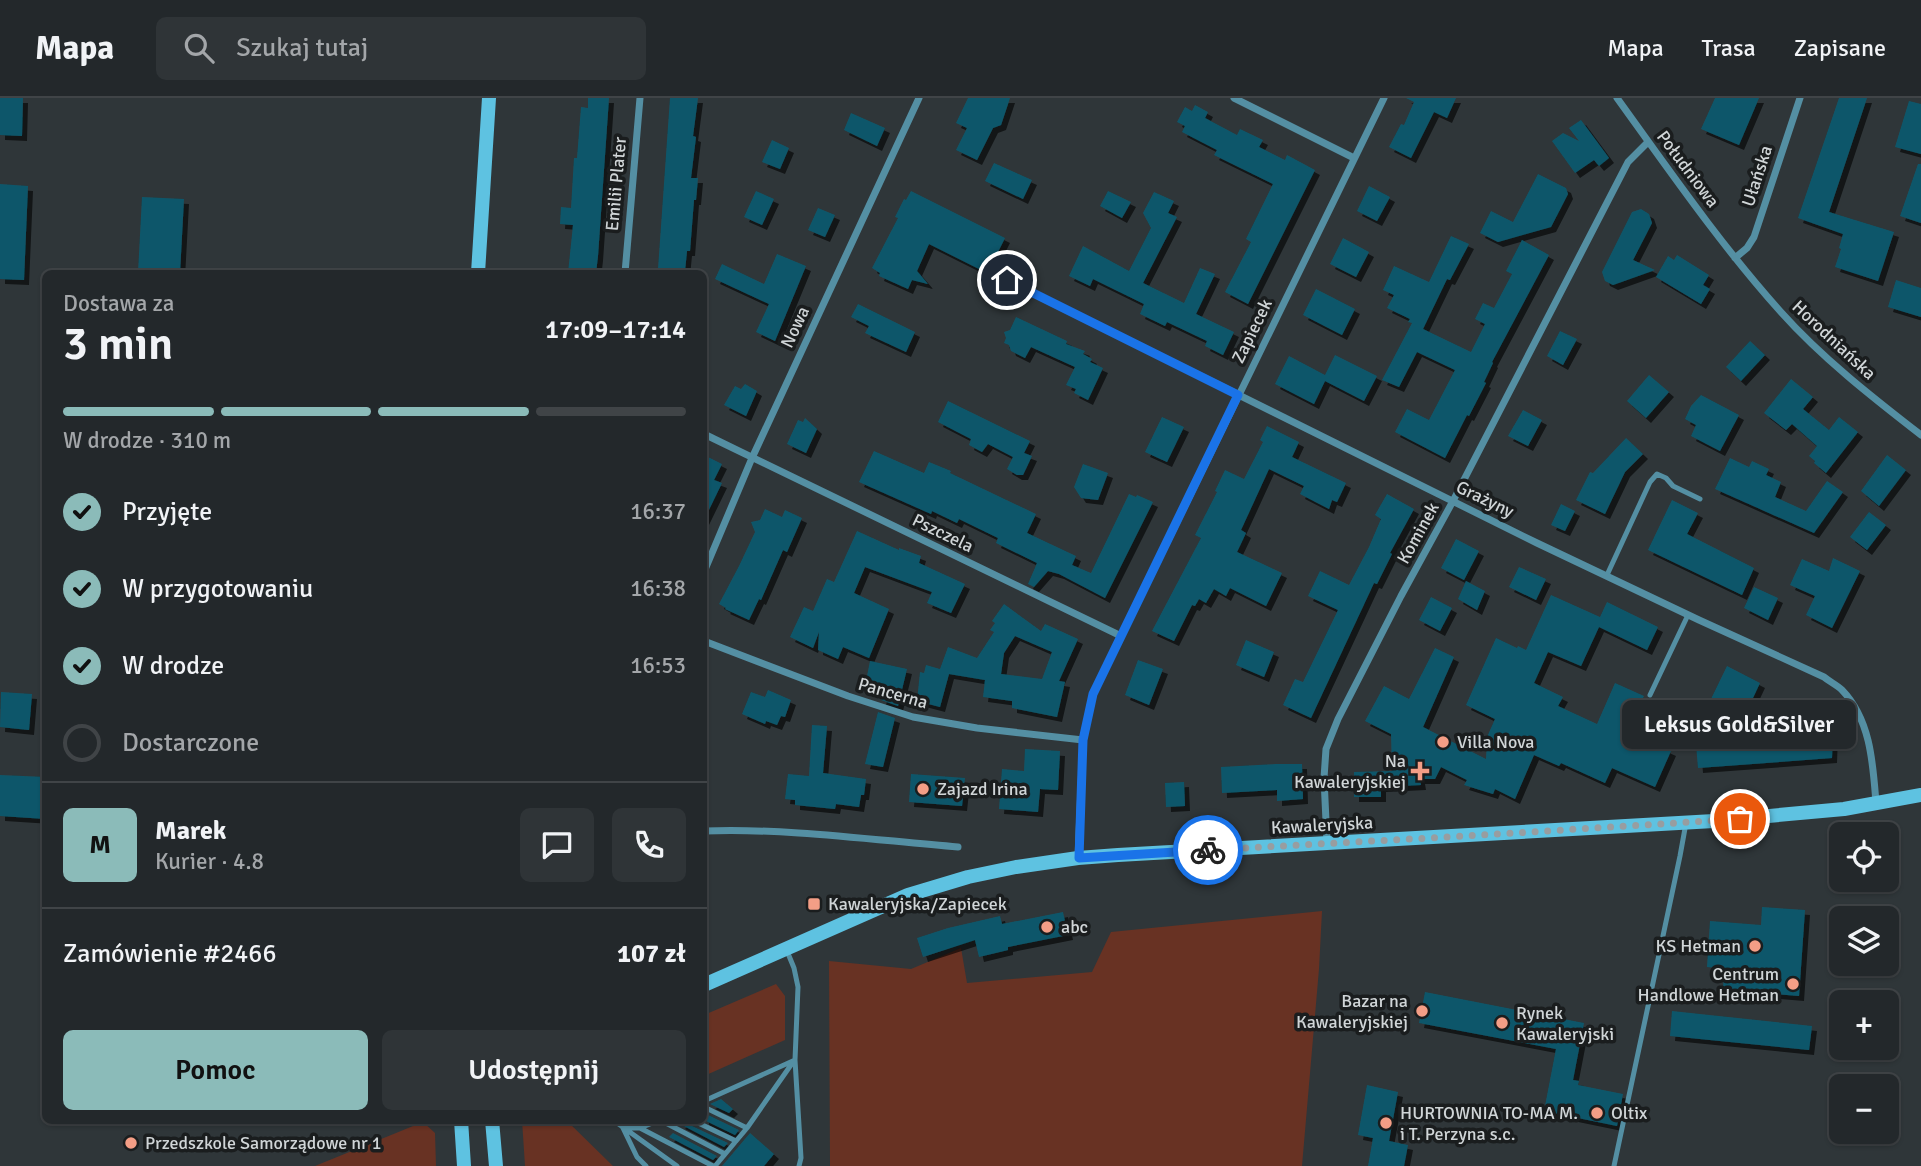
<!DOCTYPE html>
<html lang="pl">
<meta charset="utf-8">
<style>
:root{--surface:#23282b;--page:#2f3437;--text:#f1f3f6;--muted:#a3a6a9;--line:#404447;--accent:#8bbbb9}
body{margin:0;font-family:Signika,sans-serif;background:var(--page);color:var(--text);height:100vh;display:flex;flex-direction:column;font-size:26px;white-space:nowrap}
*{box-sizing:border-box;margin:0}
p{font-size:23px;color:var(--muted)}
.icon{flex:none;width:38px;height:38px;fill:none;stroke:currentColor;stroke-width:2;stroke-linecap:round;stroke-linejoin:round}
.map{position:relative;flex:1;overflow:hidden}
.panel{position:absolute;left:42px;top:172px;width:665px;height:854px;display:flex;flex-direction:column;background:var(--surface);border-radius:10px;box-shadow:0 2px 5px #0004,0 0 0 2px var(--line)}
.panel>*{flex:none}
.controls{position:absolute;left:1829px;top:724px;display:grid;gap:14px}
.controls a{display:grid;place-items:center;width:70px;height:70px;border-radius:10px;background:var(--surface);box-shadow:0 2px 5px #0004,0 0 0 2px var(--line);font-size:35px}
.pin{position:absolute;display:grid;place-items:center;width:60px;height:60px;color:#fff;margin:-30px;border:4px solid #fff;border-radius:50%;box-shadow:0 2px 7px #0007}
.courier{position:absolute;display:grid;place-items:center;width:70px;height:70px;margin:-35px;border:5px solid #1a73e8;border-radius:50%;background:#fff;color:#222;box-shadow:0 2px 9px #0007}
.bubble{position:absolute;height:49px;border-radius:10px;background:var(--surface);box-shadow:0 2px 5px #0004,0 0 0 2px var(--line);font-size:23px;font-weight:600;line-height:49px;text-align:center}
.headline em{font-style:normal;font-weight:600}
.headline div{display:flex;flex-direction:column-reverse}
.headline{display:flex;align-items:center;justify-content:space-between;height:119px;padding:0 21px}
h1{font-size:46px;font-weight:600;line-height:52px}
.bar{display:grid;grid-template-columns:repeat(4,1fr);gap:10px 7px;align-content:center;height:84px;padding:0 21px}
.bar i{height:9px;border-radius:5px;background:var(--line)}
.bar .on{background:var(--accent)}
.bar p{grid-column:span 4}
.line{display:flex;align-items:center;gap:18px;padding:0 21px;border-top:2px solid var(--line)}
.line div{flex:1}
.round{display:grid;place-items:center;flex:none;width:74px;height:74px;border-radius:10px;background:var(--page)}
ol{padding:0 21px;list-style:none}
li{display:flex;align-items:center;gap:21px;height:77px}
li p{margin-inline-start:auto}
li .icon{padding:7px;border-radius:50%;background:var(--accent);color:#111;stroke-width:4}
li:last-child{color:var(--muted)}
li i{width:38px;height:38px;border:4px solid var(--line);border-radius:50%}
.action{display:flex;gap:14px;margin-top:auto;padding:14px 21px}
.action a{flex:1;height:80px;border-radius:10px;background:var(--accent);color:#111;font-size:28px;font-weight:600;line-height:80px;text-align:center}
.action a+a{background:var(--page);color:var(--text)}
header{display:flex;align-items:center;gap:42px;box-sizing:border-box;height:98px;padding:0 35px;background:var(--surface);border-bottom:2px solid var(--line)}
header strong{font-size:33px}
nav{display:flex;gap:38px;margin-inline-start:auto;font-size:24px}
.search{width:490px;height:63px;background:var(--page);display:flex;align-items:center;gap:18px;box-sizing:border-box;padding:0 24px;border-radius:10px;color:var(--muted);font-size:26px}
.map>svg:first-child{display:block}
.green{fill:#683223}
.building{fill:#0e576a;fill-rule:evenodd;filter:url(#shadow)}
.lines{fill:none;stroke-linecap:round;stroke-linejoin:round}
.lane{stroke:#548fa3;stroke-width:5}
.street{stroke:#548fa3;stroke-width:7}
.secondary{stroke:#5ec2e1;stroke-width:14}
.done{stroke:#989da0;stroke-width:7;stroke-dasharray:0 12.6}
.route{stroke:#1a73e8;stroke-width:9}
.poi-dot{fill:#f49e86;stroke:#1a1d1e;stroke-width:2.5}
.labels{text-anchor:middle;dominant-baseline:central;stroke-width:7;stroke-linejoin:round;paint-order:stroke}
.street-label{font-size:18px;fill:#d0d5d7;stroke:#1a1d1e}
.poi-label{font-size:18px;fill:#d0d5d7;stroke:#1a1d1e;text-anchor:start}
</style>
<header>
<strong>Mapa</strong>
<div class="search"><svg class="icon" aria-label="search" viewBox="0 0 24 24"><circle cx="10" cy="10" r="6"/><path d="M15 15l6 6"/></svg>Szukaj tutaj</div>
<nav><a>Mapa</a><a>Trasa</a><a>Zapisane</a></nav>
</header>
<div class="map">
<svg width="1921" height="1068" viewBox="0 0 1921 1068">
<defs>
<filter id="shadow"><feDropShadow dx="5" dy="5" stdDeviation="0" flood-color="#0009"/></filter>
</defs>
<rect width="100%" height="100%" fill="#2f3639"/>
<!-- green -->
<path class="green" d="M1322,813l-3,58 -17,197h-472l-1,-205 82,8 50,-21 6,35 125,-11 19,-40z
M776,886l9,12v44l-81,36v-61z
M522,1022h44l47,46h-88z
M423,1024l12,11 1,33h-121z"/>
<!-- building -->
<path class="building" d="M0,0h23l-1,38 -22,-1z
M588,0h21l-11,158 -2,17h-28l5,-48 -13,-1 1,-17 10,1 3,-50h3l4,-51 7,1z
M670,0h28l-5,38 3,1 -5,41h7l-2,22h-2l-4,51h-3l-2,20 -27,-2z
M968,0h42l-9,27 -8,3 -16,32 -21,-10 11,-22 -11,-5z
M1406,0h50l-9,20 -13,-6 -23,46 -22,-11 12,-23 3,1 10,-23z
M1715,0h44l-20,47 -38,-16z
M1839,0h28l-38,114 65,20 -16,49 -43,-14 6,-18 -2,-1 4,-14 -45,-16z
M1909,3l12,3v50l-26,-7z
M1195,7l13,7 -3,6 32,17 3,-6 23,11 -4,7 26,13 2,-5 28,15 -67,134 -23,-12 26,-50 -5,-3 27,-55 -59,-29 3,-5 -35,-18 3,-6 -8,-4 8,-15 7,4z
M851,15l34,15 -8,18 -33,-16z
M1581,22l28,38 -10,8 -5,-6 -19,13 -23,-32 11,-8 16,8 -10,-13z
M772,42l17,8 -9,21 -18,-7z
M994,65l38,17 -9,19 -38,-18z
M1918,66h3v59l-21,-7z
M1538,76l28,14 2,6 -17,33 -53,15 -18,-9 11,-22 22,11z
M0,86l28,2 -4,94 -24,-1z
M1369,88l21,11 -13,24 -20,-10z
M756,93l18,8 -12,26 -18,-8z
M911,93l94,47 -13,26 -2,-1 -5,9 -56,-28 -12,27 11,13 -16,-4 -4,9 -29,-13 1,-3 -8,-5 26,-50 -3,-1 9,-18 2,1z
M1108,93l23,11 -9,16 -22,-12z
M1154,94l20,9 -6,12 9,4 -34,66 41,20 16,-35 15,6 -19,40 38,18 -11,23 -18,-9 2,-5 -40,-19 -2,4 -25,-12 4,-10 -51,-25 -3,7 -21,-10 14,-30 46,25 22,-43 -8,-15z
M142,99l42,2 -4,74h-42z
M818,110l17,7 -10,22 -17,-7z
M1641,111l8,5 3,9 -19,37 22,10 -42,15 -8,-4 -3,-9 30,-60z
M1451,138l18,8 -19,36 -3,-1 -24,50 48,23 14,-28 -10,-5 8,-16 11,5 18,-34 -6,-3 16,-31 27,15 -57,107 1,1 -9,19 2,1 -17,33 -2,-1 -22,43 -50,-26 12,-23 22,11 26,-50 -38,-18 -18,35 -17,-7 30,-57 -4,-1 2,-3 -23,-11 7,-13 -11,-5 11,-24 35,16z
M1343,140l26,14 -13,25 -26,-13z
M777,156l29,12 -31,75 -19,-9 13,-28 -54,-25 7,-15 42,20z
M1677,157l32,20 -6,10 7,4 -9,15 -45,-27 12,-21 6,4z
M1896,182l25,8v29l-33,-10z
M1316,191l39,20 -13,26 -39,-20z
M858,206l57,28 -9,20 -41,-19 4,-7 -18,-9z
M1016,219l51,24 -1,3 19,7 -2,3 9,5 -2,3 13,6 -15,32 -14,-7 2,-4 -10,-4 9,-18 -44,-20 -6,11 -14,-7 -2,-6 -5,-2 2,-5 -2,-6 6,-2z
M1560,233l17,8 -14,26 -16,-9z
M1750,243l15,14 -24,26 -15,-14z
M1335,257l42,21 -13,25 -39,-20 -11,23 -39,-20 14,-28 36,19z
M1649,277l20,17 -23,26 -19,-17z
M1791,281l22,18 -10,12 26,21 10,-13 19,15 -32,41 -12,-10 1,-2 -6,-5 8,-10 -25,-22 -6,6 -22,-17z
M745,286l12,7 -11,25 -22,-11 11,-19 6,3z
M1701,297l38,20 -19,36 -29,-15 5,-11 -11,-6 6,-13z
M948,303l82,40 -6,12 8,3 -9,19h-6l-10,-6 6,-12 -25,-13 -6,8 -13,-7 2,-6 -33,-17z
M1523,312l19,10 -14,26 -20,-10z
M1162,319l22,10 -17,35 -22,-10z
M805,320l12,11 -11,24 -19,-9 11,-24 5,2z
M1267,328l32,16 -7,15 54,26 -9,19 -5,-2 -3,9 -29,-15 4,-8 -35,-17 -28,61 5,3 -9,19 45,21 -16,33 -36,-18 -4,8 -12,-7 -8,14 -7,-4 -4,7 -3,-1 -18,36 -22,-10 49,-93 -6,-3 22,-43 -2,-1 10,-21 19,9 19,-37 -3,-2z
M1626,340l17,16 -18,18 -20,42 -29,-14 14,-28 3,1z
M874,353l50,22 5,-11 22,9 -1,2 86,41 -9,19 49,23 -4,9 19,8 38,-79 7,3 1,-2 16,7 -48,96 -46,-24 -11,-3 -14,16 -6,-3 9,-21 -41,-20 2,-5 -39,-19 -2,4 -25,-12 -1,3 -72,-32z
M704,357l18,9 -8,16 8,3 -18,37z
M1887,357l19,15 -27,36 -18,-15z
M1730,360l19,9 3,-6 17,8 -3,6 15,7 -6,15 31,14 21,-30 16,11 -29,41 -99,-44z
M1083,366l25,9 -10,27 -17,-2 -7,-11z
M1387,396l27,15 -24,44 2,1 -15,30 -3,-1 -63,135 -28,-13 12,-26 8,3 35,-72 -30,-14 12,-25 29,14 20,-38 12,-28 -6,-4z
M1672,402l26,13 -11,21 67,34 -12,27 -94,-45z
M1561,406l14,7 -10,20 -14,-6z
M765,411l17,8 3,-7 17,8 -15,34 -4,-2 -22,50 -2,-1 -10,21 -24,-11 1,-1 -7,-4 20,-38 16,-34 -4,-10 9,-2z
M1869,414l17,13 -19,25 -17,-13z
M857,433l42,19v-2l22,8 -2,7 46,21 -14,29 -24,-10 5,-11 -67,-25 -11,26 35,16 -20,49 -26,-11 -5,12 -20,-9 1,-18 -6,16 -23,-11 14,-30 9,4 14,-32 7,3z
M1456,441l23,12 -15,29 -23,-12z
M1833,460l27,13 -28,57 -26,-13 9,-19 -25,-11 12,-26 27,12z
M1519,469l27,12 -10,21 -27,-13z
M1466,483l19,10 -8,19 -19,-11z
M1754,489l24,11 -10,22 -24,-12z
M1551,497l49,22 7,-15 51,25 -11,23 -48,-23 -18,39 -33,-14 -14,31 29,14 -5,9 39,18 18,-41 29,13 -2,4 33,14 -15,32 11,5 -16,36 -43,-19 -7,15 -44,-20 -2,3 -25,-11 -19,44 -20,-10 -2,5 -29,-9 3,-5 -26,-13 -6,12h-15l1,6 -40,2v10h-27v-25l38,-1 -1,-37 -26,-13 19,-35 25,13 26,-51 19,9 -31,70 63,32 1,-22 8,-18 -29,-14 30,-67 21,10 1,-2 8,4z
M1431,499l21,11 -12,23 -21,-11z
M1004,506l37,27 4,-7 33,15 -19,42 6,1 -8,35 -45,-9v-7l-29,-4 2,-17 -36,-6 -9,33 -23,-6 3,-29 4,1 2,-8 14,4 8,-22 29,11 17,-26 -4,-2 5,-7 -3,-2zM1015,538l37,16 -10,27 -41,-5 3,-21z
M1246,542l28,12 -10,25 -28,-12z
M1138,562l25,9 -14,36 -24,-10z
M870,563l37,8 -9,37 -17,-6 3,-10 -19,-4z
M1727,568l33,17 -23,49 57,-6 -1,-26 11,1 11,5 1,7h7l10,17 -1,28 -134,10 -3,-36z
M768,592l23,10 -6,17 -4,-1 -4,9 -11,-4 -1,3 -23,-10 9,-22 14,5z
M1,594l31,2 -3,36 -29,-3z
M878,614l17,6 -12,49 -18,-3z
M812,627l15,1 -4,47 43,6 -2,16h-3l-2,12 -23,-3 -1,5 -40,-4v-5l-10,-1 3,-25 21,2z
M1025,651l35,2 -2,39 -18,-1 -2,23 -39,-3 3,-40 22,2z
M1276,666h26l1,35 -26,2v-11l-55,3 -1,-26z
M911,676l54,4 -3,28 -53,-4z
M0,677l46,2v42l-46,-3z
M1184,684l1,24 -19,1 -1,-24z
M1762,809l43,3 -6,86 -76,-6 1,-21 -17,-2 3,-46 51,4z
M1063,814l5,23 -60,12v3l-29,7 -4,-17 -52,17 -6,-19 31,-10 52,-12 2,8z
M1425,894l159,31 -11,57 6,1 -1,4 45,9 -6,32 -73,-15 12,-62 -137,-26z
M1672,913l140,15 -3,24 -139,-14z
M1367,987l31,7 -9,49 19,4 -4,21h-36l5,-28 -15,-3z
M721,1001l12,10 -4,4 -19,-9z
M704,1015l35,17 -4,5 -31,-15z
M684,1022h3l3,5 38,18 -4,4 -44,-23z
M673,1035l44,23 -4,4 -44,-23z
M750,1035l24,21 -10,12h-42z"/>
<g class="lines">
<!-- lane -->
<path class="lane" d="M1607,477l43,-93 7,-8 9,4 7,8 27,13
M1650,597l38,-80
M795,962l6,98 -2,8
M704,1003l91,-41 3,-73 -4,-19 -7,-17
M704,1009l43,21
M613,1022l64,46
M692,1022l44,21
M640,1030l20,-8 65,34
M646,1068l-9,-9 -14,-29h17l73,38
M715,1068l32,-38 46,-66
M1614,1068l66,-310 6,-33"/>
<!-- street -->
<path class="street" d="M1234,0l120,60
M1617,0c52,72 103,146 163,213 42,47 92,86 141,124
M1735,160l12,-10 7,-11 46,-139
M625,175l15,-175
M1007,182l530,263 162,77 125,57c6,5 13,8 18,13 29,30 31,75 34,113
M704,336l417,202
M704,474l48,-114 167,-360
M704,543l144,55 65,21 64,11 106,12
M704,733c84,-3 169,9 254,16
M1327,745l-3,-65 2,-29 12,-30 63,-123 52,-95 175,-339 20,-20
M1078,760l5,-118 10,-46 291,-596"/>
<!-- secondary -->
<path class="secondary" d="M478,175l11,-175
M704,887l204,-90 60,-18 48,-10 62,-9 40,-3 596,-34 130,-12 77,-14
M461,1022l3,46
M492,1022l4,46"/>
</g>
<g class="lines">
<!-- done -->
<path class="done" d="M1208,752l258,-14 274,-17"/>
<!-- route -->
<path class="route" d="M1007,182l231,115 -145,299 -10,46 -4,118 129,-8"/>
</g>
<!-- markers -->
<g class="poi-dot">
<circle cx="1443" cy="644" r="7"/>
<path d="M1416.5 662.5h7v7h7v7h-7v7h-7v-7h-7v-7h7z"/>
<circle cx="923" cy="691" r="7"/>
<rect x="807" y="799" width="14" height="14" rx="3.5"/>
<circle cx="1047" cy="829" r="7"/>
<circle cx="1755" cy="848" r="7"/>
<circle cx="1793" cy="886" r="7"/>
<circle cx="1422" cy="913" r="7"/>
<circle cx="1502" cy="925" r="7"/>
<circle cx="1597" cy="1015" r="7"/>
<circle cx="1386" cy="1025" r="7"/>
<circle cx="131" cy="1045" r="7"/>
</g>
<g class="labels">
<!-- street labels -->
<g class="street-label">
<text transform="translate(1688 71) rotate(53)">Południowa</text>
<text transform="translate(1757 78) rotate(-72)">Ułańska</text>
<text transform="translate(616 86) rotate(-85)">Emilii Plater</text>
<text transform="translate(795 229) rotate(-65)">Nowa</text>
<text transform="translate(1252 233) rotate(-64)">Zapiecek</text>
<text transform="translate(1834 242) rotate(43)">Horodniańska</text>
<text transform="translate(1485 401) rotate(26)">Grażyny</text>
<text transform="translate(943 435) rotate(26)">Pszczela</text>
<text transform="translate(1418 435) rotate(-61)">Kominek</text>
<text transform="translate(893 595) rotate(16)">Pancerna</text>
<text transform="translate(1322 727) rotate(-3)">Kawaleryjska</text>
</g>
<!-- poi labels -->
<g class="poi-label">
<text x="1457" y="644">Villa Nova</text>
<text x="1406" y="663" text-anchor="end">Na<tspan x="1406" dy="21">Kawaleryjskiej</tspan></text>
<text x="937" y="691">Zajazd Irina</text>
<text x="828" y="806">Kawaleryjska/Zapiecek</text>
<text x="1061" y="829">abc</text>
<text x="1741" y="848" text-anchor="end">KS Hetman</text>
<text x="1779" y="876" text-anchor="end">Centrum<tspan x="1779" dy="21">Handlowe Hetman</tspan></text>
<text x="1408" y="903" text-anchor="end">Bazar na<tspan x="1408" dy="21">Kawaleryjskiej</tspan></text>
<text x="1516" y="915">Rynek<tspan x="1516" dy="21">Kawaleryjski</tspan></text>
<text x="1400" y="1015">HURTOWNIA TO-MA M.<tspan x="1400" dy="21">i T. Perzyna s.c.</tspan></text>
<text x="1611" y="1015">Oltix</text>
<text x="145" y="1045">Przedszkole Samorządowe nr 1</text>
</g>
</g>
</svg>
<div class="controls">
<a><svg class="icon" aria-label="locate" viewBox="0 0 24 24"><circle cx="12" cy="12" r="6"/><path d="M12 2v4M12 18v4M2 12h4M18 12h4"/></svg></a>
<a><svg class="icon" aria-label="layers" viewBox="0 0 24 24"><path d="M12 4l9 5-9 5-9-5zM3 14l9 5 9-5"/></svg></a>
<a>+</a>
<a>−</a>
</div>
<div class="pin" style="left:1740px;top:721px;background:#ea580c"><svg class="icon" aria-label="bag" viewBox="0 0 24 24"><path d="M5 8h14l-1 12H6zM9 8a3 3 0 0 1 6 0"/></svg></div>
<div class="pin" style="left:1007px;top:182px;background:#1f2937"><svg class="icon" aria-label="home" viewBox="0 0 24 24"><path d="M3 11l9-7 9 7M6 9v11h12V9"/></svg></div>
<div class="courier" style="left:1208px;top:752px"><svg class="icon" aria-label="bike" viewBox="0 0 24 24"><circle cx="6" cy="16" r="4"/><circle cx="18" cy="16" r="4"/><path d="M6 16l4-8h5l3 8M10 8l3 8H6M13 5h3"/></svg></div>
<div class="bubble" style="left:1622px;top:602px;width:234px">Leksus Gold&amp;Silver</div>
<section class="panel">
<div class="headline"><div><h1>3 min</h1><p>Dostawa za</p></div><em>17:09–17:14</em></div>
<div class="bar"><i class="on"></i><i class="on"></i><i class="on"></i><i></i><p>W drodze · 310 m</p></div>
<ol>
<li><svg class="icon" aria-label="check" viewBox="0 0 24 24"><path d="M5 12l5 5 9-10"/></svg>Przyjęte<p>16:37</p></li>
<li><svg class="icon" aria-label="check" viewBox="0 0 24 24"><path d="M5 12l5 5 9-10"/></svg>W przygotowaniu<p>16:38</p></li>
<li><svg class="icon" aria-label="check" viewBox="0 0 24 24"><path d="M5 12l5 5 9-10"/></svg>W drodze<p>16:53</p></li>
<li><i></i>Dostarczone</li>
</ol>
<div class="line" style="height:126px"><b class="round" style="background:var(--accent);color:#111">M</b><div><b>Marek</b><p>Kurier · 4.8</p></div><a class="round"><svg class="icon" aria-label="chat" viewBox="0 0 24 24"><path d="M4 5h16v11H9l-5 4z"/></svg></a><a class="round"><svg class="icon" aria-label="phone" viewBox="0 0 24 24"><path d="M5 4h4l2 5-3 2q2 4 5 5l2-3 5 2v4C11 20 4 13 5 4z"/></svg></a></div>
<div class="line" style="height:91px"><div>Zamówienie #2466</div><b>107 zł</b></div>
<div class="action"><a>Pomoc</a><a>Udostępnij</a></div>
</section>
</div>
